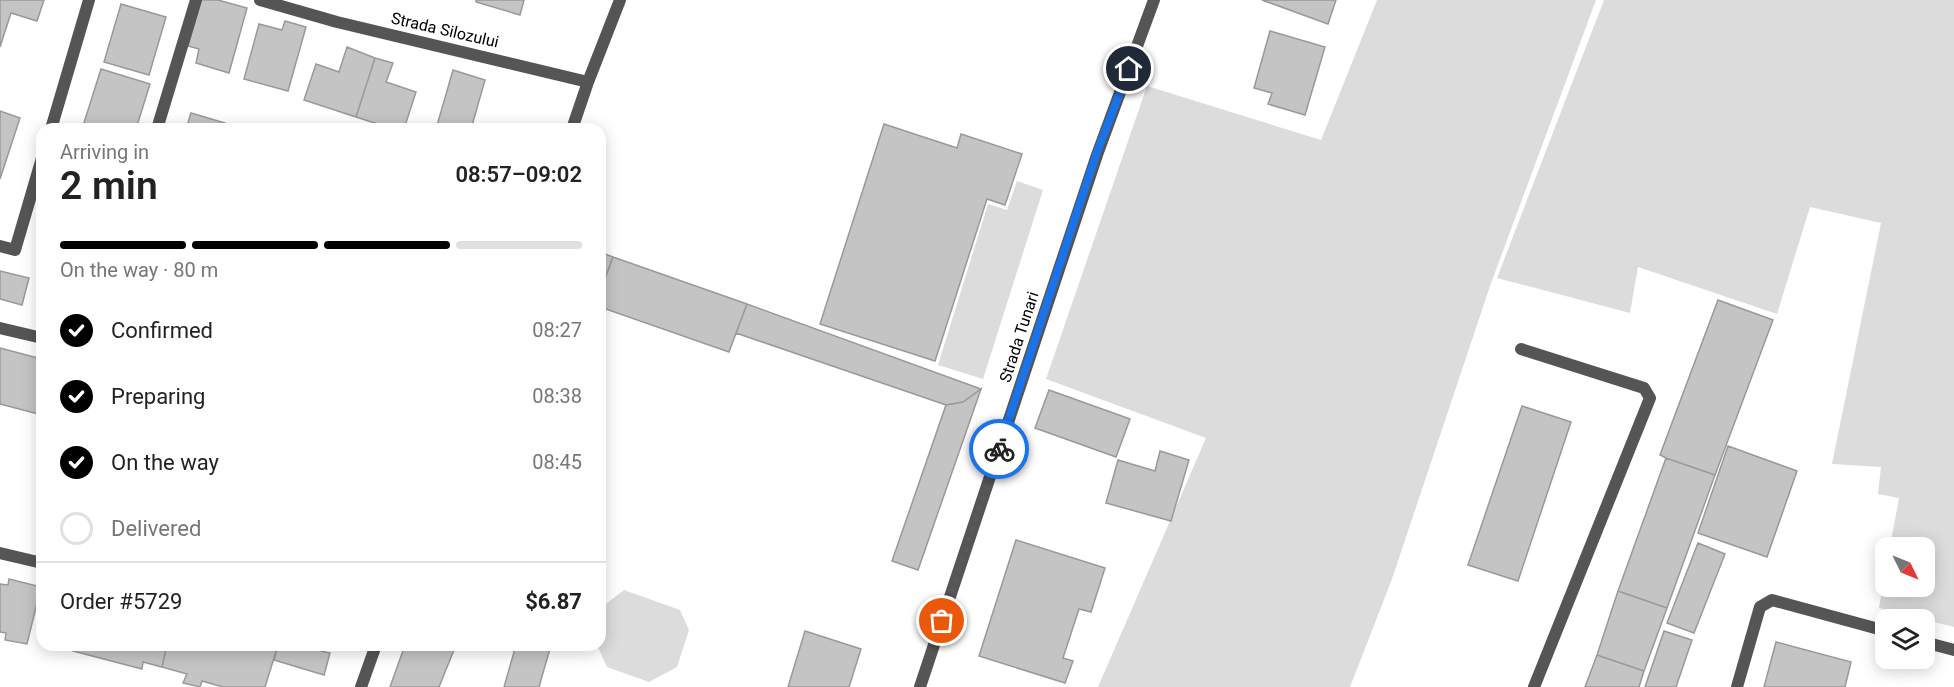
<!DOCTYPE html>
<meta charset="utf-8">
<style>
:root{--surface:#fff;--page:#f6f6f6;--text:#222;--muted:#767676;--line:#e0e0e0;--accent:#000}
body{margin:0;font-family:Roboto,sans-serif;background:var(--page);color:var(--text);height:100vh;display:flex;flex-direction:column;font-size:22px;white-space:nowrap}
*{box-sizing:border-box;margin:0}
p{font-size:20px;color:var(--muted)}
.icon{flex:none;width:33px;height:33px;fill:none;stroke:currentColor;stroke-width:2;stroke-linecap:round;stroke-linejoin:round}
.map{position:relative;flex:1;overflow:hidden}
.drawer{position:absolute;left:36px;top:123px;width:570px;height:528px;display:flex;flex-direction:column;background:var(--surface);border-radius:18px;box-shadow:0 3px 15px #0003}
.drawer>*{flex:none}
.needle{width:39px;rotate:133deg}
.fabs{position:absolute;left:1875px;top:537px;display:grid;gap:12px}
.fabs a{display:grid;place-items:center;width:60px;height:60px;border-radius:12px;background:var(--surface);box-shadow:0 3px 15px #0003;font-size:30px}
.pin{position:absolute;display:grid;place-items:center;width:51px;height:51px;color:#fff;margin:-26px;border:3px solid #fff;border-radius:50%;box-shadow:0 2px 6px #0007}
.courier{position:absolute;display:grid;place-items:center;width:60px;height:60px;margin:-30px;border:4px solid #1a73e8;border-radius:50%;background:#fff;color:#222;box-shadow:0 2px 8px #0007}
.overview em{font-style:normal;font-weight:600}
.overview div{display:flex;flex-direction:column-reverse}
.overview{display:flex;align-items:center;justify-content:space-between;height:102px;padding:0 24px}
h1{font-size:39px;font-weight:600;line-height:45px}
.bar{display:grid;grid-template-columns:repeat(4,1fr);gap:9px 6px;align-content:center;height:72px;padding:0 24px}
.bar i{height:8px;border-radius:4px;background:var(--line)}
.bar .on{background:var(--accent)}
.bar p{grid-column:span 4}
.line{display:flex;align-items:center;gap:15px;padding:0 24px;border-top:2px solid var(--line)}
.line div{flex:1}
ol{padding:0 24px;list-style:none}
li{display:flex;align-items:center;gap:18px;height:66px}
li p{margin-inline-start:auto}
li .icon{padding:6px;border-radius:50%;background:var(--accent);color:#fff;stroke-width:4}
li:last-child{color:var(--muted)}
li i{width:33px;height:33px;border:3px solid var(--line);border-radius:50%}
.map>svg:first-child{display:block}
.green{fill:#dcdcdc}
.building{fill:#c4c4c4;stroke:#999;stroke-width:1.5}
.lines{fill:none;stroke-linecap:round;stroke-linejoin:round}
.lane{stroke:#555;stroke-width:12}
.street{stroke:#555;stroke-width:12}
.done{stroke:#595959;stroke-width:6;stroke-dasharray:0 10.8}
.route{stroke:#1a73e8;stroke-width:8}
.labels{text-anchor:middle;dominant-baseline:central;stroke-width:5;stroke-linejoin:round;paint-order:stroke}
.street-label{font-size:16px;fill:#000;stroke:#fff}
</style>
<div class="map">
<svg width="1954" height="687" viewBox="0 0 1954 687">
<rect width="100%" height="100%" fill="#fff"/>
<!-- green -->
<path class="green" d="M1377,0h219l-106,286 -98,293 -42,108h-252l108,-249 -160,-59 101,-293 174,54z
M1604,0h350v627l-75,-19 6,-36 1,14h38v-38l-34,-1 9,-49 -21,-4 3,-27 -49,-3 49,-241 -71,-16 -33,107 -139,-47 -8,46 -133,-35z
M1017,181l26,9 -60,189 -45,-14 50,-161 19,6z
M624,590l56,20 9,20 -12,37 -28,15 -42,-15 -10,-22h3v-15l7,-27z"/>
<!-- building -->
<path class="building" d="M0,0h44l-7,21 -26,-8 -11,34z
M201,0h17l29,8 -18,65 -33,-10 3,-14 -11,-3z
M476,0h48l-4,15 -44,-13z
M1262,0h74l-8,24z
M121,4l45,13 -17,58 -45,-13z
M285,21l21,6 -18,64 -44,-12 15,-55 23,6z
M1270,31l55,16 -20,68 -37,-11 4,-11 -18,-5z
M347,47l28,11 -19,59 -52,-17 12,-36 23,8z
M375,58l18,5 -7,19 30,10 -12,37h-11l-37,-12z
M101,69l49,15 -14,45h-54z
M453,70l32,10 -14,49h-35z
M0,111l20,7 -20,61z
M191,113l34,10 -2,6h-37z
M884,124l73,24 4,-14 61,20 -17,51 -18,-6 -52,162 -115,-37z
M600,252l13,5 -13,35z
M613,257l134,47 -18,48 -129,-45v-15z
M0,271l29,7 -7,27 -22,-6z
M1718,300l55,20 -58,155 -49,-17 -6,-3z
M747,304l234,85 -18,13 -17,3 -210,-72z
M0,348l42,11v56l-42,-11z
M981,389l-63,181 -26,-9 54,-156 17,-3z
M1049,390l81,29 -14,38 -81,-29z
M1522,406l49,16 -53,159 -50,-16z
M1728,446l69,25 -30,86 -69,-24z
M1160,451l29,9 -18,61 -65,-18 12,-43 37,11z
M1666,458l49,17 -48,133 -49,-17z
M1016,540l89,28 -14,44 -12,-3 -16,49 10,3 -8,22 -86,-27z
M1698,543l27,11 -31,79 -27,-10z
M9,579l32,8 -14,57 -22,-4 1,-7 -6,-1v-48l8,1z
M1618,591l49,17 -23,63 -47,-16z
M805,631l56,18 -12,38h-61z
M1664,631l28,9 -16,47h-31z
M1776,642l75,20 -6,25h-81z
M75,645h92l-5,22 -19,-5 -1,7 -69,-18z
M167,645h111l-13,42h-42l-21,-6 -2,6 -17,-4 4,-9 -25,-7z
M278,645h45l-2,6 9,2 -6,22 -50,-15z
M405,645h51l-17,42h-49z
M516,645h35l-12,42h-35z
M1597,655l47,16 -5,16h-54z"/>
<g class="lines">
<!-- lane -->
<path class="lane" d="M1521,349l123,39 6,10 -116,289
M0,553l42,10"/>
<!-- street -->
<path class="street" d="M260,0l77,22 251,60
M51,129l38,-129
M157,129l39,-129
M572,129l16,-47 32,-82
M0,246l15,4 27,-92
M0,328l42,10
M1924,642l30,8
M361,687l15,-42
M920,687l177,-532 57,-155
M1737,687l23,-80 12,-7 114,31"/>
</g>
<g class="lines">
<!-- done -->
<path class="done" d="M942,621l57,-172"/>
<!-- route -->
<path class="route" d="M999,449l97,-294 33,-86"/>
</g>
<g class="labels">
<!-- street labels -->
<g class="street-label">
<text transform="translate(445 30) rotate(13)">Strada Silozului</text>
<text transform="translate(1019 337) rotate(-72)">Strada Tunari</text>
</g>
</g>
</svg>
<div class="fabs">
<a><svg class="needle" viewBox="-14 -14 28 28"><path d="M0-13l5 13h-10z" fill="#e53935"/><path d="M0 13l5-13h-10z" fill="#767676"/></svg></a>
<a><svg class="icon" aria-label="layers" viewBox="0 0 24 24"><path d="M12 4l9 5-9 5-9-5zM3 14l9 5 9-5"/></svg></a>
</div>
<div class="pin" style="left:942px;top:621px;background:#ea580c"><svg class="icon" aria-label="bag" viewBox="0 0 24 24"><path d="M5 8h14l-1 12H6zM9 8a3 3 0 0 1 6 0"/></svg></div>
<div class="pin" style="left:1129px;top:69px;background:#1f2937"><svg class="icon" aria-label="home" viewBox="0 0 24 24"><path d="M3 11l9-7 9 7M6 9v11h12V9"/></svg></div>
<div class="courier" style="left:999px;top:449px"><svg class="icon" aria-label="bike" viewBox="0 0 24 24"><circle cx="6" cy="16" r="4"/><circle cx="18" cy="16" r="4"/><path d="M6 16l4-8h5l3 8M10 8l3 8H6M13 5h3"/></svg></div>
<section class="drawer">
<div class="overview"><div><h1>2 min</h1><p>Arriving in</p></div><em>08:57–09:02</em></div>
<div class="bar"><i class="on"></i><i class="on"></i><i class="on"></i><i></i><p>On the way · 80 m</p></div>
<ol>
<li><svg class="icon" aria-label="check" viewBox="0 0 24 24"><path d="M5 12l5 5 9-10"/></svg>Confirmed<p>08:27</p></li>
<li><svg class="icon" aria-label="check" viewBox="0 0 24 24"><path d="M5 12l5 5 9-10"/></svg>Preparing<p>08:38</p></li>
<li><svg class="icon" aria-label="check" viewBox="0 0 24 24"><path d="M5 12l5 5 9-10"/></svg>On the way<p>08:45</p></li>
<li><i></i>Delivered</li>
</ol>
<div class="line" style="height:78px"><div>Order #5729</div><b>$6.87</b></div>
</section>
</div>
